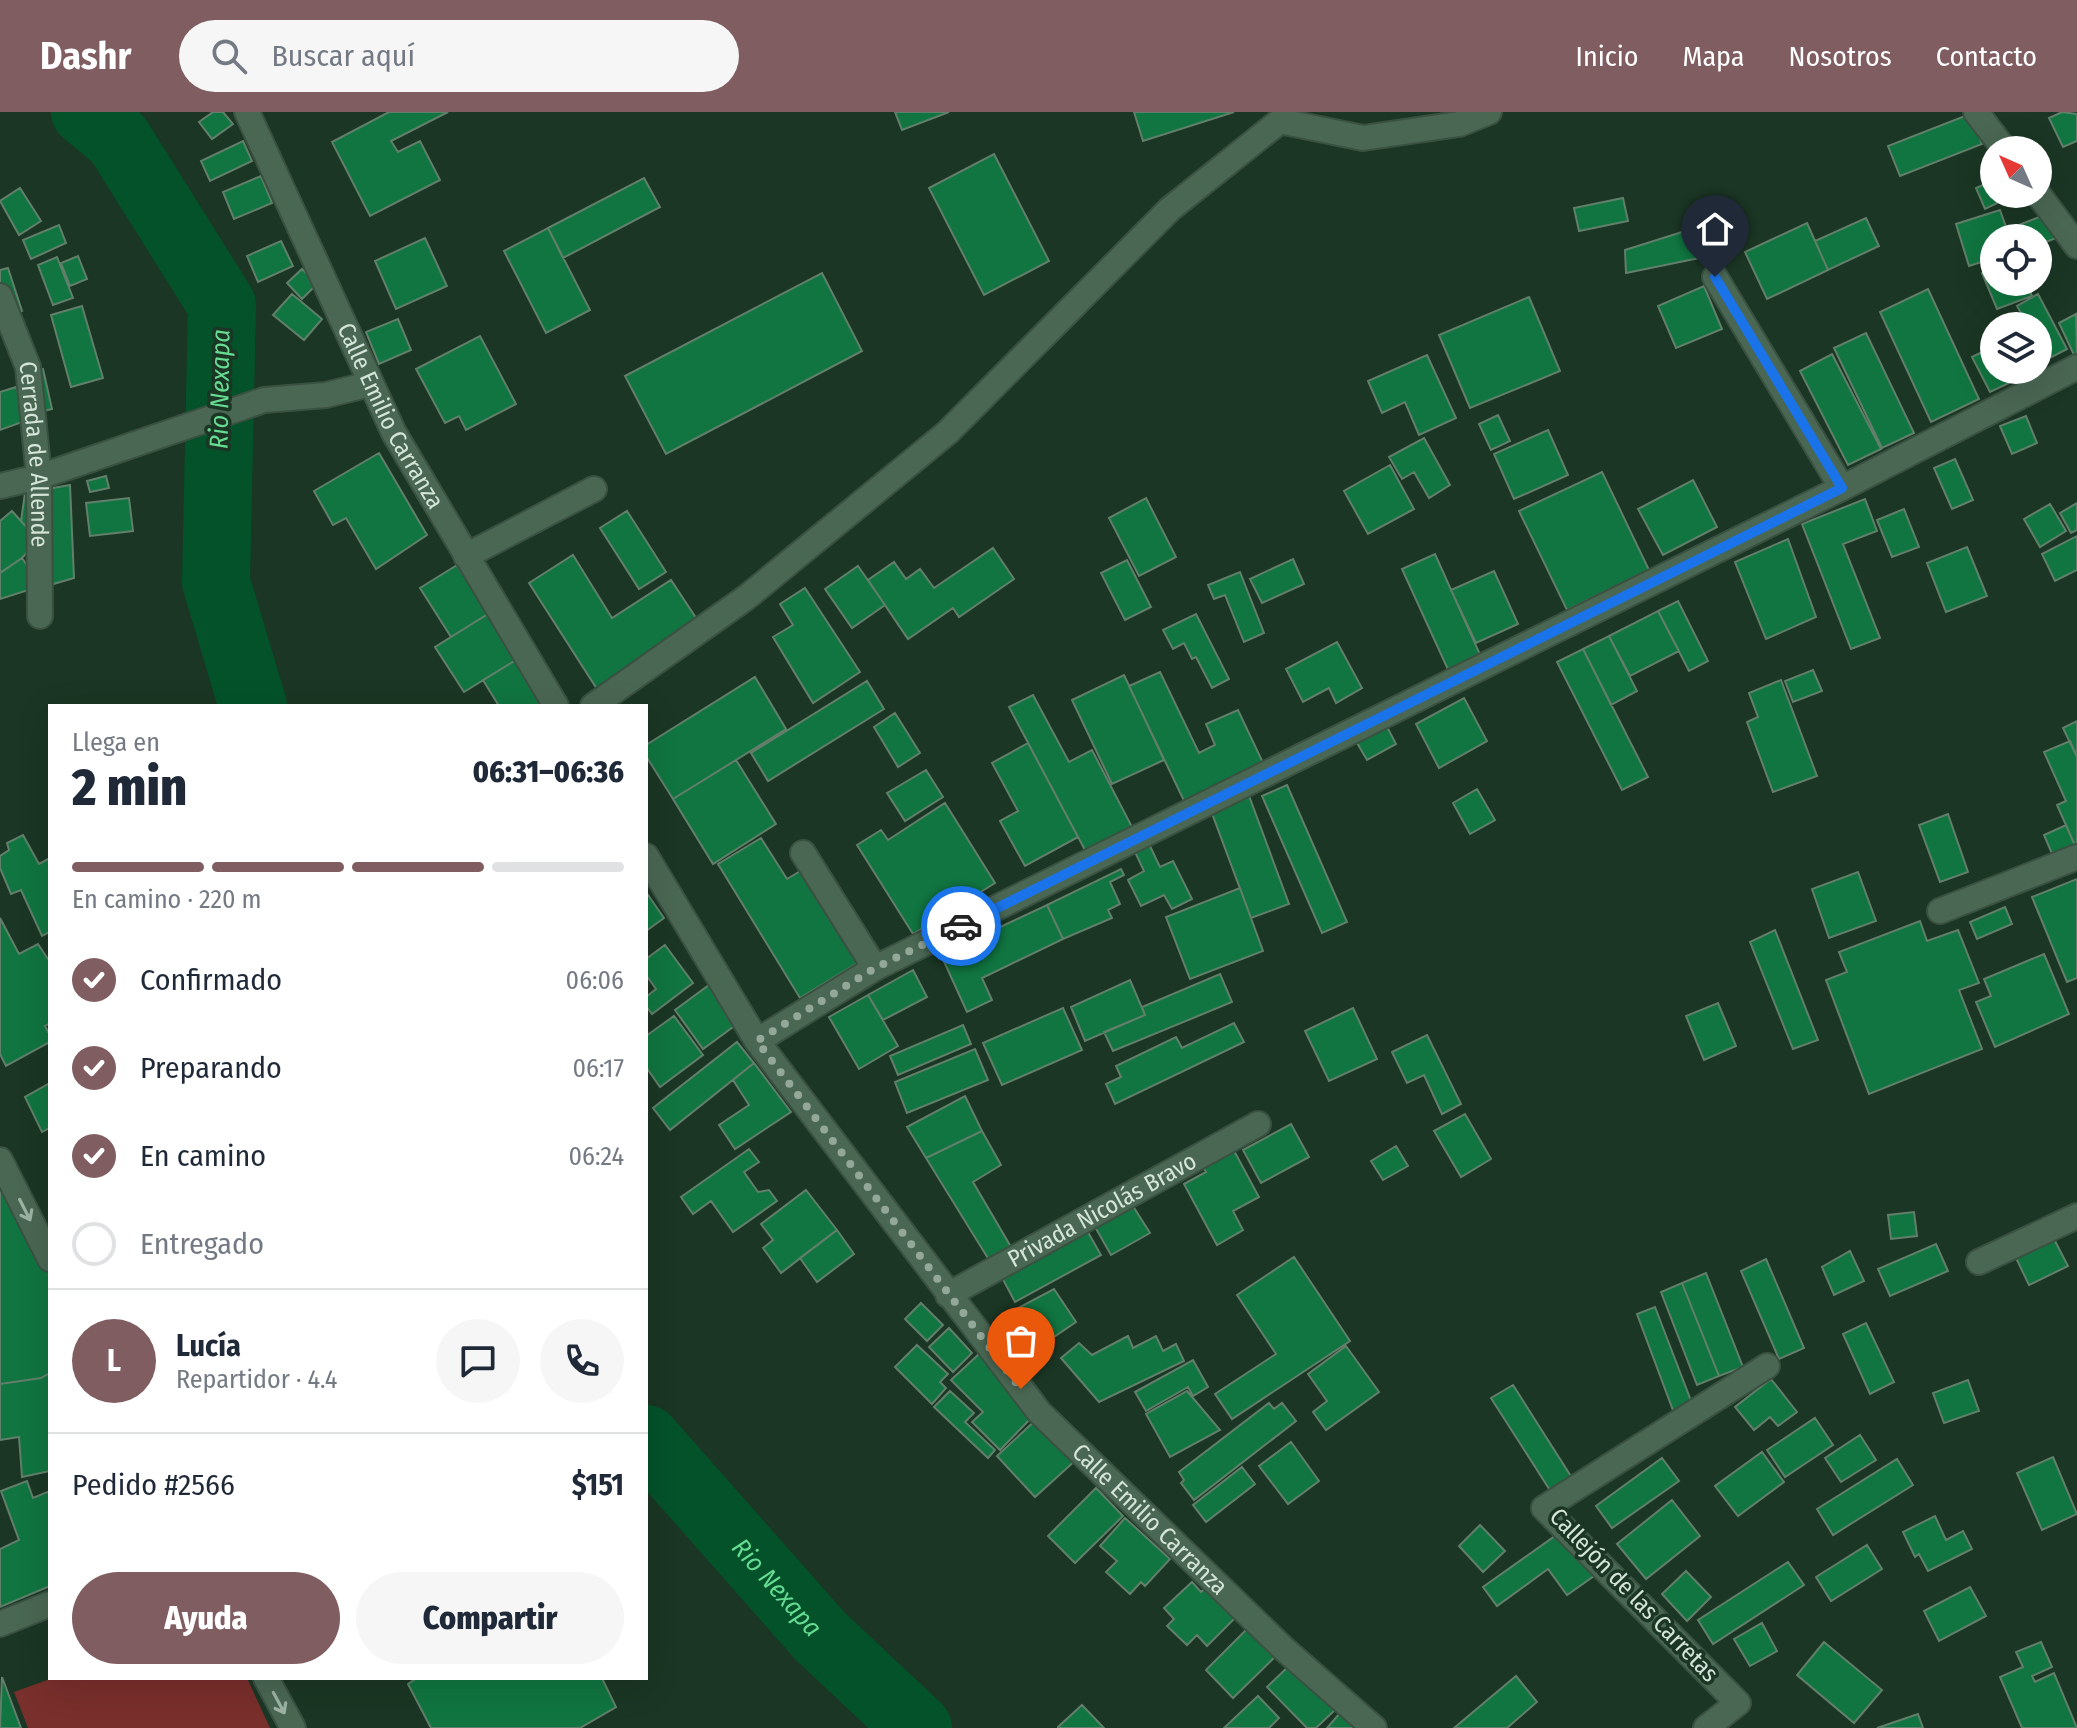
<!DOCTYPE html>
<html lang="es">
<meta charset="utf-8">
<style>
:root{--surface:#fff;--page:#f6f6f7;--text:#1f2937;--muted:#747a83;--line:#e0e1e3;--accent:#7f5d61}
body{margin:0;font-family:"Fira Sans Condensed",sans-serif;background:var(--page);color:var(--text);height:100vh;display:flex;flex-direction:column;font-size:30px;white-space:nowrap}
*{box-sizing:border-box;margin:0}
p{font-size:26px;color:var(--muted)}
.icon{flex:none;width:44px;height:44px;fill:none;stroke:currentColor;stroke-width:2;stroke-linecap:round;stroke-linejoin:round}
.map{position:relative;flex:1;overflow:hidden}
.details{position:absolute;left:48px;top:592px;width:600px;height:976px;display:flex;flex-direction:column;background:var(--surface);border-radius:0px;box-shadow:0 8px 32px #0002}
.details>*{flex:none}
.needle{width:52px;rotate:315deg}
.controls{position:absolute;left:1980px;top:24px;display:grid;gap:16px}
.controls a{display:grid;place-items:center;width:72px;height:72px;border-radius:50%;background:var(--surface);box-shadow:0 8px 32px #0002;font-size:40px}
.pin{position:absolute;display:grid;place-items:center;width:68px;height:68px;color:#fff;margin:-82px -34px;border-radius:50% 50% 50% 0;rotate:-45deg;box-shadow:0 0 8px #0007}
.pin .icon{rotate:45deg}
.courier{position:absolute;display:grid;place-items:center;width:80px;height:80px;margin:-40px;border:6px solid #1a73e8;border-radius:50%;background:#fff;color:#222;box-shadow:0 2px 10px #0007}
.overview em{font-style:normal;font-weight:800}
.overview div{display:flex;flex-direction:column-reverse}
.overview{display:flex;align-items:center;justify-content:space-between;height:136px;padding:0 24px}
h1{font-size:52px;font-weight:800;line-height:60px}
.bar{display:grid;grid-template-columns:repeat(4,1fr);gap:12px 8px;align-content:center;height:96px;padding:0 24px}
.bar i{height:10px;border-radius:6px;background:var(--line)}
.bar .on{background:var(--accent)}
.bar p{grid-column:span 4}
.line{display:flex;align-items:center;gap:20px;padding:0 24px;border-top:2px solid var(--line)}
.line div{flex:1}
.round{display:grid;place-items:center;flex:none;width:84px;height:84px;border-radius:42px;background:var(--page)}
ol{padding:0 24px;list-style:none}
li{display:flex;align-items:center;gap:24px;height:88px}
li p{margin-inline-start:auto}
li .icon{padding:8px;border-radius:50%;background:var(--accent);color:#fff;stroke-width:4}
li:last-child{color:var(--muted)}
li i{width:44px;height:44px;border:4px solid var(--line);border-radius:50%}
.cta{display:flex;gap:16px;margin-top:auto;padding:16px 24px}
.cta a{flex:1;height:92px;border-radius:48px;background:var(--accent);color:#fff;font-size:32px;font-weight:800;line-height:92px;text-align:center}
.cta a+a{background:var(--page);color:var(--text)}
header{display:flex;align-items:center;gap:48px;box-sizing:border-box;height:112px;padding:0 40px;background:var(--accent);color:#fff}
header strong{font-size:38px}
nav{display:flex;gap:44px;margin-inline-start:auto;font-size:28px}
.search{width:560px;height:72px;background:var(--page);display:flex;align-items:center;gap:20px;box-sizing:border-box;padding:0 28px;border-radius:44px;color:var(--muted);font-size:30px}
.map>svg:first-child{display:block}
.green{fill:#792f2c}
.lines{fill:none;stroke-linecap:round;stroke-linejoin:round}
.river{stroke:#03522a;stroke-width:68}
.building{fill:#107540;stroke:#617f6a;stroke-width:2}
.street-casing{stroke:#3a5142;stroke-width:28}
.street{stroke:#4a6753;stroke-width:24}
.oneway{stroke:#9db3a3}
.done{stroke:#94a89a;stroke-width:8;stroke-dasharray:0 14.4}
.route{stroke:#1a73e8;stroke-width:10}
.labels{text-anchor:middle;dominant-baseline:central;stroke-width:7;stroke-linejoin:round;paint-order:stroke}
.street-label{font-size:24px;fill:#d5e5d9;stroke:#1b3624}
.water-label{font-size:26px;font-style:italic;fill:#66dc92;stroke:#1b3624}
</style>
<header>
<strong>Dashr</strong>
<div class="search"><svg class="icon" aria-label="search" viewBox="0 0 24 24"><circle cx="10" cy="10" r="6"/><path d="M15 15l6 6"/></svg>Buscar aquí</div>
<nav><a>Inicio</a><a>Mapa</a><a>Nosotros</a><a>Contacto</a></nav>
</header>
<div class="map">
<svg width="2077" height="1616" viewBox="0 0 2077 1616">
<rect width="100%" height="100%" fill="#1b3624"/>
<!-- green -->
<path class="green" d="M53,1566h194l23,50h-242l-14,-36z"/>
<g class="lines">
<!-- river -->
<g class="river">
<path d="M85,0l33,27 104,166 -6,277 37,124"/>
<path id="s1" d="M646,1327l174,197 98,92"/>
</g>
</g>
<!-- building -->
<path class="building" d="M213,0h10l10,12 -21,15 -13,-17z
M389,0h59l-57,29 7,11 22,-11 20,39 -70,36 -38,-74z
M895,0h54l-47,18z
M1134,0h100l-91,29z
M2062,0l15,2v27l-14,6 -14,-29z
M1970,2l12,30 -82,32 -12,-30z
M243,29l9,20 -42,20 -9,-20z
M994,42l55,107 -65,34 -55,-107z
M261,64l11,27 -38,16 -11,-27z
M644,66l16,29 -97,51 -15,-30z
M1994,68v14h22l-31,15 -9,-21z
M20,76l21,33 -22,14 -19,-34z
M1623,86l5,23 -49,10 -5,-23z
M2000,98l10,28h-16v20l-25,8 -13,-42z
M2050,101l9,24 -21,8v-7h-26l-4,-9z
M1866,106l13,28 -51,24 -13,-29z
M1720,108l9,32 -103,21 -1,-23z
M1807,111l21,47 -61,29 -22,-47z
M59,113l7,18 -35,16 -8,-19z
M548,116l42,82 -44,23 -42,-82z
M425,126l22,48 -51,23 -21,-48z
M281,129l12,25 -35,16 -11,-26z
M78,144l9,23 -17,7 -9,-23z
M57,145l16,41 -20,7 -15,-40z
M8,156l14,43 -22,8v-49z
M1994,156v14h32l6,14 -35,13 -15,-36z
M302,157l15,15 -15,15 -15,-16z
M822,161l40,78 -196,103 -41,-78z
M1704,174l18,43 -46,19 -18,-42z
M1928,177l51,110 -48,23 -51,-110z
M292,182l30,25 -18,21 -31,-25z
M2038,182l29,55 -21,11 -8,-15v-19h-10l-11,-20z
M1529,185l31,74 -90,37 -31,-73z
M82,194l21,72 -32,9 -20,-72z
M2076,202l1,40 -3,1 -15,-32z
M398,207l13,31 -32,14 -13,-32z
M1866,221l48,100 -32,15 -48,-100z
M480,224l36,68 -50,26 -7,-14 -14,7 -29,-54z
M1994,234v24h25l3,7 -32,15 -18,-35z
M1832,242l49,95 -33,16 -48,-94z
M1427,243l29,63 -37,17 -14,-33 -23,11 -14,-32z
M43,257l9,40 -16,4 -9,-40z
M16,275l12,33 -28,10v-38z
M1498,303l12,26 -19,9 -12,-26z
M2026,304l11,27 -25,11 -12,-28z
M1548,318l20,45 -54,24 -20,-45z
M1424,326l26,47 -21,13 -15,-26 -12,7 -13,-22z
M379,341l48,82 -51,34 -30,-51 -13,7 -19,-34z
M1955,347l18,41 -21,9 -18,-41z
M1390,353l24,44 -46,25 -24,-43z
M1602,360l47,98 -82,40 -48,-99z
M106,364l3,12 -19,4 -3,-11z
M1693,368l24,47 -54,28 -25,-46z
M70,373l4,93 -24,7 -23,-32 11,-13 -17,-19 4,-28z
M129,386l4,33 -43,5 -4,-33z
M1146,386l30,59 -37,19 -30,-58z
M1865,387l12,32 -34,13 37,94 -29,11 -49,-125z
M2077,391v27l-6,3 -11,-20z
M2050,392l16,27 -26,16 -16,-28z
M1904,397l15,38 -27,10 -15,-37z
M12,399l26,29 -16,18 -22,15v-52z
M627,399l39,61 -27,17 -39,-61z
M2077,424v34l-22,11 -13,-27z
M1788,427l28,78 -50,22 -31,-77z
M1967,435l20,49 -41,16 -19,-49z
M993,436l21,31 -55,38 -6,-9 -45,31 -40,-59 26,-18 12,17 14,-10 14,19z
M1435,442l47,105 -32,15 -48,-105z
M573,443l39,63 59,-38 29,44 -103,65 -68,-106z
M22,446l19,28 -41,13v-26z
M1293,447l11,25 -42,19 -12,-24z
M1127,448l24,47 -26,13 -24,-47z
M457,453l31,49 -37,23 -31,-49z
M858,454l27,39 -33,23 -27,-39z
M1494,459l24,53 -42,19 -25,-53z
M1240,460l24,61 -20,9 -19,-47 -11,4 -6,-14z
M805,476l55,84 -47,31 -40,-66 20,-12 -13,-21z
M1678,489l30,60 -19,10 -31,-60z
M1658,499l21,40 -49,25 -21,-40z
M488,502l28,46 -52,32 -29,-45z
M1196,502l33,65 -17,9 -16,-31 -4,2 -8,-16 -11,6 -10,-19z
M1609,524l28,55 -26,14 -28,-56z
M1337,530l25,46 -26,15 -7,-15 -26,14 -17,-33z
M1583,537l65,128 -26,13 -65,-128z
M516,548l29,46h-46l-16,-26z
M1813,558l9,21 -29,11 -8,-21z
M1160,560l39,81 16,-8 -9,-21 32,-14 27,57 -79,38 -57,-119z
M1124,563l40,85 -52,24 -40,-84z
M755,565l31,52 -113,70 -27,-43v-11z
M1781,568l36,96 -44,16 -26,-70 11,-5 -9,-24z
M867,569l17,28 -116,72 -17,-28z
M1033,583l36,67 23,-12 40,77 -46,25 -77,-145z
M1464,586l23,43 -48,27 -23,-44z
M895,601l25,40 -22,14 -24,-40z
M1383,607l13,25 -29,16 -14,-24z
M2077,609v36l-14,-29z
M2070,629l7,16v93l-20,-45 9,-4 -22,-49z
M1028,631l50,94 -53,29 -25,-45 18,-10 -26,-48z
M736,648l40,64 -63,40 -40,-65z
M926,658l17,27 -38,24 -18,-28z
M1287,673l60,137 -25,11 -60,-137z
M1477,677l18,31 -25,14 -17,-31z
M1248,681l41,111 -38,14 -41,-110z
M945,691l50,80 -82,51 -56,-89 24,-15 7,10z
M1948,702l20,58 -28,10 -21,-57z
M2066,713l11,25 -21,13 -12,-28z
M23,723l16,29 11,-6v74l-8,4 -21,-46 -10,4 -11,-26v-12l9,-6 -2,-7z
M761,726l26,41 15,-9 57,92 -59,36 -82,-134z
M1149,732l11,23 13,-6 19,38 -20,10 -8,-14 -23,11 -13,-26 16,-9 -9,-19z
M1121,757l3,6 -14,7 10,22 -12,6 4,8 -49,21 -16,-34z
M1858,760l18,49 -47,17 -17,-49z
M2077,767v99l-10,4 -35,-85z
M1240,776l23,63 -73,28 -24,-62z
M646,780l18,26 -18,13z
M1047,793l16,34 -81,39 10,22 -25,12 -26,-57z
M2005,795l7,17 -35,15 -7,-17z
M0,806l19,36 19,-10 12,18v61l-5,3 5,9v7l-44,24 -6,-12z
M1920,809l7,20 31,-11 21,53 -20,7 23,59 -113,45 -43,-114 21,-8 -8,-20z
M1775,818l43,110 -25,9 -43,-107z
M665,833l28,38 -41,31 -6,-8v-9l10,-8 -10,-14v-16z
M2044,842l25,60 -74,33 -19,-45 15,-6 -7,-17z
M913,858l14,27 -44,23 -15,-25z
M1220,862l12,28 -119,49 -9,-19 41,-17 -3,-8z
M1130,868l15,35 -60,26 -14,-34z
M709,873l28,39 -34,25 -28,-39z
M868,883l30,51 -39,23 -30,-52z
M1718,891l18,43 -32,14 -18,-44z
M1063,896l19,42 -80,35 -19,-42z
M1353,896l24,51 -48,22 -24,-50z
M674,904l29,39 -43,32 -14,-20v-31z
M1234,911l10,19 -129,62 -9,-20 15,-7 -5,-11 60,-29 6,11z
M963,913l8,19 -73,31 -8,-19z
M1427,923l34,69 -19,10 -18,-39 -17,8 -15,-31z
M737,930l17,21 -84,67 -17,-22z
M975,937l13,31 -81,33 -12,-31z
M754,951l37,49 -56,37 -16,-24 30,-20 -16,-25z
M50,971v45l-8,4 -17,-35z
M965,984l17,35 -56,27 -19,-31z
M1465,1002l26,45 -30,18 -27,-46z
M1291,1012l18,33 -48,26 -18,-33z
M982,1019l19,34 -28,17 38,65 -22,13 -63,-102z
M1396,1034l12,20 -25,14 -12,-19z
M1232,1035l27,50 -26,14 10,19 -26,15 -33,-61 22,-12 -5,-9z
M749,1037l10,13 -15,10 14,20 11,-2 8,11 -44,31 -22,-31 -18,13 -12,-17z
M0,1041l50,104v116l-9,5 -41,6z
M806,1078l31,40 -56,43 -18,-25 10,-8 -12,-16z
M1131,1091l19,30 -39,22 -17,-30z
M1914,1100l3,24 -26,3 -3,-24z
M1085,1115l16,28 -86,47 -15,-28z
M837,1118l17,24 -37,28 -17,-24z
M2054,1127l14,27 -39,19 -13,-27z
M1936,1132l12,27 -58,25 -12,-27z
M1850,1139l14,30 -30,14 -12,-28z
M1294,1145l56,84 -118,78 -17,-25 61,-40 -39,-59z
M1766,1147l38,89 -25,11 -38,-88z
M1706,1161l37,94 -24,9 -37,-93z
M1682,1171l37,93 -22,9 -36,-93z
M1054,1177l22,33 -34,23 -24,-37z
M921,1191l22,22 -16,16 -22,-22z
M1655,1195l38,99 -19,7 -37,-99z
M1866,1211l28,59 -24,12 -27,-60z
M949,1216l23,25 -19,19 -24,-25z
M1128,1224l5,12 23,-12 7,15 13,-7 8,17 -85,41 -38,-44 18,-15 13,12z
M917,1233l31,29 -8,8 6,6 -14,16 -37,-37z
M1346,1234l33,46 -53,38 -13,-18 14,-11 -19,-27z
M979,1242l56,60 -35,36 -28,-28 11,-10 -32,-32z
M1193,1248l15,27 -15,9 -5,-9 -42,24 -11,-19z
M50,1261v98l-28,6 -3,-40 -19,3v-56l41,-6z
M1771,1267l26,33 -19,14 -8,-9 -16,13 -19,-23z
M1968,1268l11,31 -35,12 -11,-30z
M1513,1273l61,96 -21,14 -62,-97z
M950,1279l24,22 -9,9 30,28 -7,8 -54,-51z
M1187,1279l33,39 -50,27 -24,-43z
M1269,1291l5,6 8,-6 14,18 -102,79 -13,-17 3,-3 -5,-8z
M1039,1305l38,42 -42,38 -38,-41z
M1815,1306l18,27 -48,32 -18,-27z
M1860,1323l16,25 -35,22 -16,-24z
M1291,1330l28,39 -31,23 -29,-38z
M1762,1340l22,30 -46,34 -23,-30z
M2053,1345l24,57 -35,16 -25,-57z
M1662,1346l17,23 -67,47 -16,-22z
M1897,1347l16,26 -80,50 -16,-26z
M1242,1355l13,17 -49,38 -13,-17z
M27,1369l6,17 17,-7v95l-50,21v-58l19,-9 -18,-49z
M1096,1376l27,28 -48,47 -27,-27z
M1672,1388l28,36 -54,43 -29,-35z
M1935,1404l11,24 17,-9 9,18 -44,22 -9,-17 -4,3 -12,-25z
M1125,1406l45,41 -25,27 -4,-4 -11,12 -24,-22 11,-11 -17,-15z
M1480,1413l25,26 -22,21 -24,-26z
M1562,1419l32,45 -27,19 -19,-26 -51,37 -14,-19z
M1867,1433l15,24 -51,32 -15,-24z
M1788,1450l16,23 -91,59 -15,-24z
M1686,1459l25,26 -24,24 -25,-27z
M1192,1470l9,10 5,-5 30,30 -29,29 -10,-11 -10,10 -20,-19 7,-7 -10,-11z
M1970,1475l16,29 -47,25 -15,-30z
M1253,1511l28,28 -48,47 -27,-28z
M1762,1511l15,28 -27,15 -16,-27z
M1824,1530l58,48 -28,33 -57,-48z
M2041,1530l11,25 -20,9 3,6 19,-9 23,55h-55l-22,-51 23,-10 -7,-15z
M1292,1551l45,45 -21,20h-9l-40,-41z
M1516,1564l21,26 -30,26h-53z
M2,1565l19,51h-21z
M417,1566h185l14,29 -36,21h-149l-23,-44z
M1258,1584l21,22 -10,10h-45z
M1082,1593l22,23h-46v-1z
M1341,1600l19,16h-33z
M1918,1602l5,14h-46z"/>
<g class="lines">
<defs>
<g id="street">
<path id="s2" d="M247,0l147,321 162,273"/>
<path d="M1976,0l29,38"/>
<path d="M2038,82l39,52"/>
<path d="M1715,165l127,211"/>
<path id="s3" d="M0,184l28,71 11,110 1,139"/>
<path d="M0,374l39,-9 225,-77 62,-5 44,-11"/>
<path d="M466,444l128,-67"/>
<path d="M593,594l154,-109 201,-165 222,-223 110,-88 83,17 96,-14 30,-12"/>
<path d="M803,741l72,115"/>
<path id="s4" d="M646,744l111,185 282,371 245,237 90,79"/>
<path d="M1940,799l137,-54"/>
<path d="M757,929l118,-73 967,-480 235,-121"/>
<path d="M0,1048l50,99"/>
<path d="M1979,1150l98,-46"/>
<path id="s5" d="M948,1183l310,-171"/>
<path d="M0,1512l50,-20"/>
<path d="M266,1566l27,50"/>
<path d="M1706,1616l32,-25 -194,-195 223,-142"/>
</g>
</defs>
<!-- street casing -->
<use href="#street" class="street-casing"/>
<!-- street -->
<use href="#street" class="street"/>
</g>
<!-- one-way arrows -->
<defs><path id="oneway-shaft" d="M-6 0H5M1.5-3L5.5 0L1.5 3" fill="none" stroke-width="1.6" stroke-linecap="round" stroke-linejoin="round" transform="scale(2)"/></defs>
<g class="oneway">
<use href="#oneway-shaft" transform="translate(25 1098) rotate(63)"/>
<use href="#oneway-shaft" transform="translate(279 1591) rotate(62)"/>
</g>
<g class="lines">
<!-- done -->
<path class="done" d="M961,814l-86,42 -118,73 264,348"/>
<!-- route -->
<path class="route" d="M961,814l881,-438 -127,-211"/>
</g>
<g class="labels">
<!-- street labels -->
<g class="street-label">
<text stroke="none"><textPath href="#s2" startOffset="336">Calle Emilio Carranza</textPath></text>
<text stroke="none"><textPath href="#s3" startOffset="164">Cerrada de Allende</textPath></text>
<text stroke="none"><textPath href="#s5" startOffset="176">Privada Nicolás Bravo</textPath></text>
<text stroke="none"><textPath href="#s4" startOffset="836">Calle Emilio Carranza</textPath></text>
<text transform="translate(1634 1483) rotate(46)">Callejón de las Carretas</text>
</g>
<!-- water labels -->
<g class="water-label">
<text transform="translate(220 277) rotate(-89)">Rio Nexapa</text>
<text stroke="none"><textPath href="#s1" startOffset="198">Rio Nexapa</textPath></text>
</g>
</g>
</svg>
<div class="controls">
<a><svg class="needle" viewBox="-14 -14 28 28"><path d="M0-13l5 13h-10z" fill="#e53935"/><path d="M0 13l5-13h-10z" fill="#747a83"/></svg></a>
<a><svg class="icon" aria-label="locate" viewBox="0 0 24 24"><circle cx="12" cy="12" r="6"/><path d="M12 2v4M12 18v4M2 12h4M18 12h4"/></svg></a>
<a><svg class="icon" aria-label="layers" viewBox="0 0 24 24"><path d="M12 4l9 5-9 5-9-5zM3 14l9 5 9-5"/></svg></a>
</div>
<div class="pin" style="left:1021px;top:1277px;background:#ea580c"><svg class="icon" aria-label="bag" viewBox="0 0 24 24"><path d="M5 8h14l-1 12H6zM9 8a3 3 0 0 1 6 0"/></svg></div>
<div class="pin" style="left:1715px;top:165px;background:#1f2937"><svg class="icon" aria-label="home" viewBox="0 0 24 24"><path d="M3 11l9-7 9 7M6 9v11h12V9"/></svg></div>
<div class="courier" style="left:961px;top:814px"><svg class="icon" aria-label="car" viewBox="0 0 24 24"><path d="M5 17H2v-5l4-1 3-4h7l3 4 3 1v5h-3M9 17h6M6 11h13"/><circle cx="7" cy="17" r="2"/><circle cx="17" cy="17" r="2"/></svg></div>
<section class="details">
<div class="overview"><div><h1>2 min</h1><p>Llega en</p></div><em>06:31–06:36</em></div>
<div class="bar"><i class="on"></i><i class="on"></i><i class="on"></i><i></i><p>En camino · 220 m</p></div>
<ol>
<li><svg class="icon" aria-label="check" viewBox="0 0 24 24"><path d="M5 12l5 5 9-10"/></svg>Confirmado<p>06:06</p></li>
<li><svg class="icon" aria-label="check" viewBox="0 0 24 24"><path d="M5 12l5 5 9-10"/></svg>Preparando<p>06:17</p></li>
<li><svg class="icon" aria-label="check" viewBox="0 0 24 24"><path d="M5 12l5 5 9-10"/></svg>En camino<p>06:24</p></li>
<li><i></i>Entregado</li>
</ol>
<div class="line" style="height:144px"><b class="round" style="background:var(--accent);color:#fff">L</b><div><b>Lucía</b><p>Repartidor · 4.4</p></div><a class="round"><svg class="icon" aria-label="chat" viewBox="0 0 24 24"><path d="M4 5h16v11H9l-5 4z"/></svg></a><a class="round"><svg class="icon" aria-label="phone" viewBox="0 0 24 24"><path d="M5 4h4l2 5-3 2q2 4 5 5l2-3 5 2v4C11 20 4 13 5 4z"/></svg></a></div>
<div class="line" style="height:104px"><div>Pedido #2566</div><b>$151</b></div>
<div class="cta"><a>Ayuda</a><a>Compartir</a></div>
</section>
</div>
